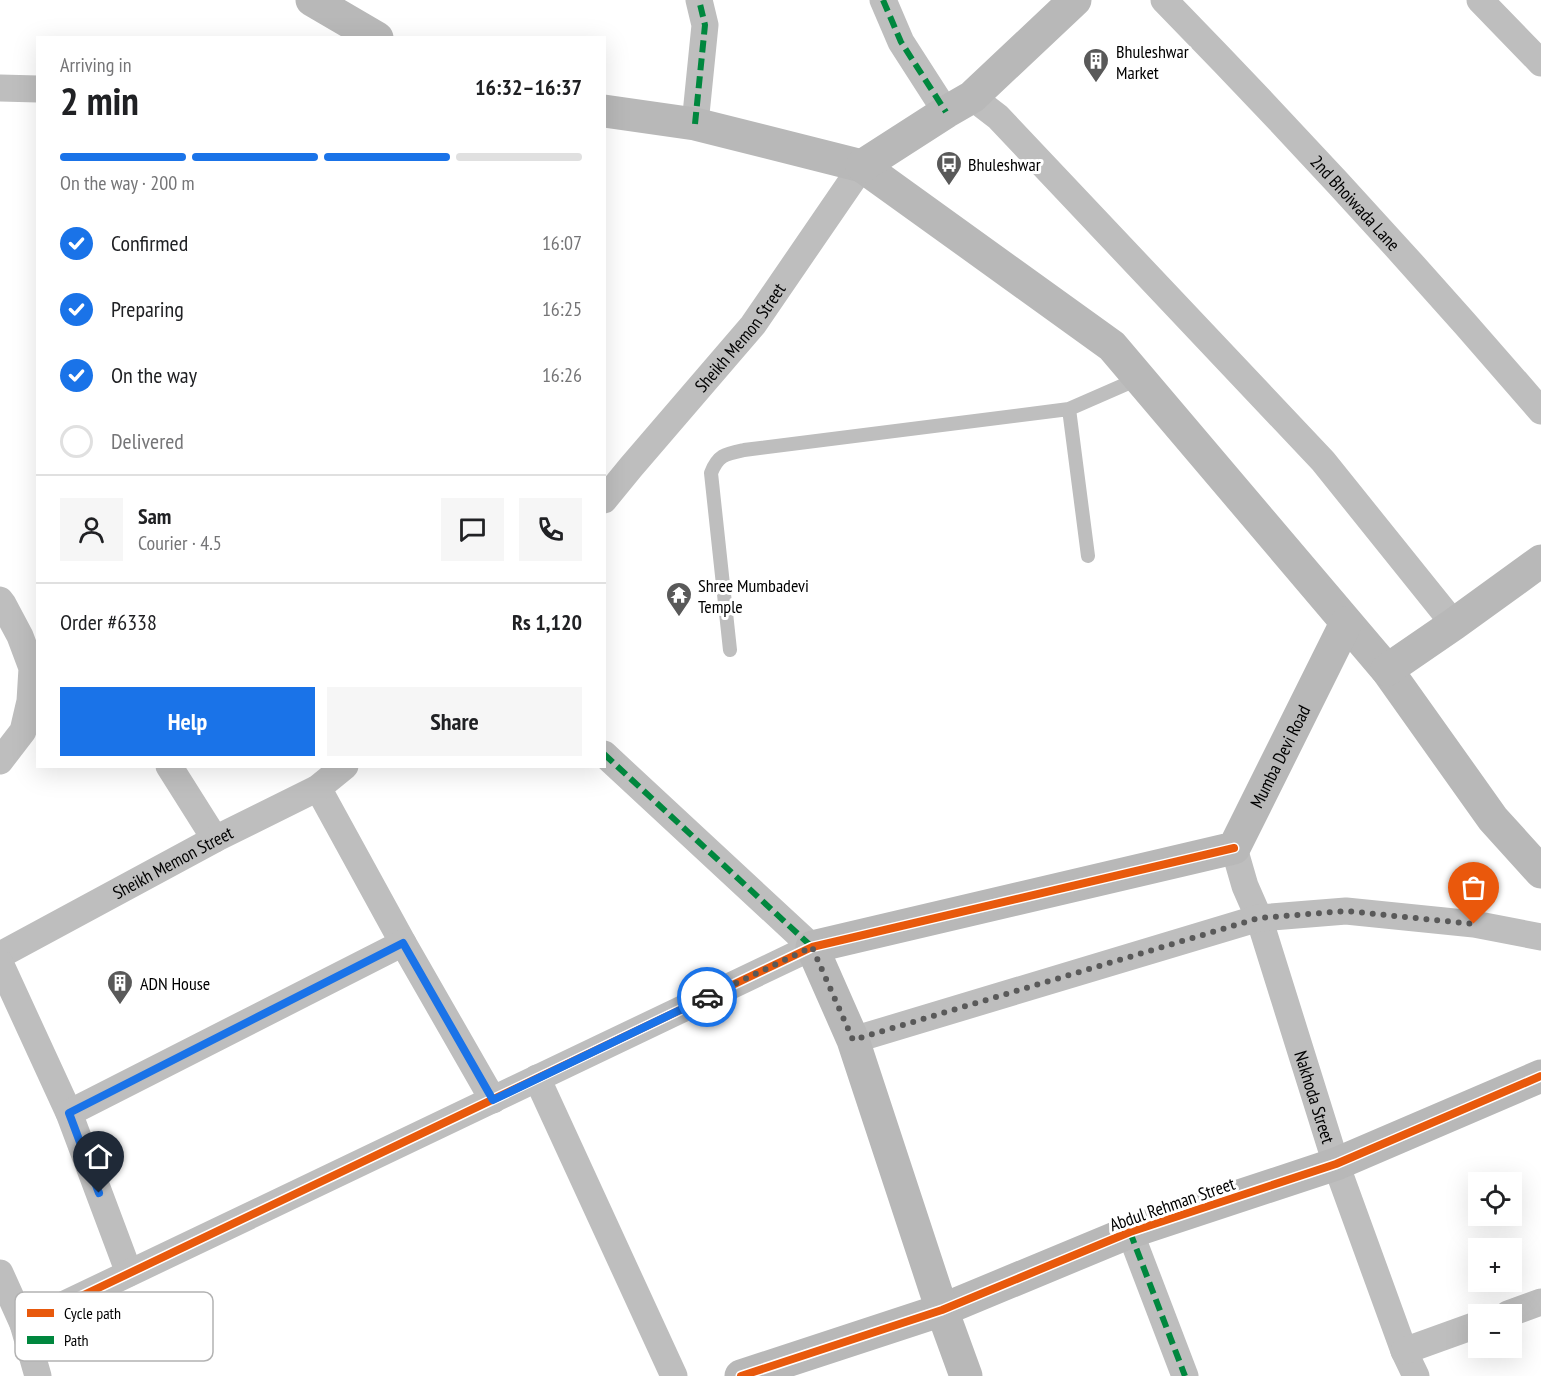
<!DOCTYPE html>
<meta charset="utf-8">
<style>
:root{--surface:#fff;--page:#f6f6f6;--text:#202124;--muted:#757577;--line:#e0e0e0;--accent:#1a73e8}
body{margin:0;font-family:"PT Sans Narrow",sans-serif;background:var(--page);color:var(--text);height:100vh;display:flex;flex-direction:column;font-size:22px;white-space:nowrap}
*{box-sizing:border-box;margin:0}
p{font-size:20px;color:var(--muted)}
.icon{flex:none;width:33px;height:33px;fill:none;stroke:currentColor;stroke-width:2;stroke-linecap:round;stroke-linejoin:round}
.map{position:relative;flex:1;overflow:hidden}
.panel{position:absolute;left:36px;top:36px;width:570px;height:732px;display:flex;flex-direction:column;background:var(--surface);border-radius:0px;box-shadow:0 6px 24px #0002}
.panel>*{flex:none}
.controls{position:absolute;left:1468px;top:1172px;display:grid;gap:12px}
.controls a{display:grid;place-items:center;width:54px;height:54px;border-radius:0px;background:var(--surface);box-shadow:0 6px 24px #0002;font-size:30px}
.pin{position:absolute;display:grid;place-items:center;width:51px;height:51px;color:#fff;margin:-62px -26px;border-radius:50% 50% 50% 0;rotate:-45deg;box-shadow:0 0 6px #0007}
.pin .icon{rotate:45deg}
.courier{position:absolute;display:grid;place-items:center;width:60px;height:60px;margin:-30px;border:4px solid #1a73e8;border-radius:50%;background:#fff;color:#222;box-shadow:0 2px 8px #0007}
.overview em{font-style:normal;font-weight:600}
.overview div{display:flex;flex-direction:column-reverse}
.overview{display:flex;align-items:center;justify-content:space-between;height:102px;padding:0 24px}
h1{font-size:39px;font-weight:600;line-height:45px}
.bar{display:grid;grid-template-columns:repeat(4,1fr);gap:9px 6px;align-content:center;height:72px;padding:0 24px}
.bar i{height:8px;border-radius:4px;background:var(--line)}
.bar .current{background:var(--accent)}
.bar p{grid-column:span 4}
.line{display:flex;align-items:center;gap:15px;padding:0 24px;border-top:2px solid var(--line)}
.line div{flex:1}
.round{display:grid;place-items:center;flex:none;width:63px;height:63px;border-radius:0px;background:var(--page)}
ol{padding:0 24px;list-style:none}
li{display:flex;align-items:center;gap:18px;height:66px}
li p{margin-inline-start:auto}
li .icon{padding:6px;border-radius:50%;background:var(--accent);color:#fff;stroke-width:4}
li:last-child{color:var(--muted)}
li i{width:33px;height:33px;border:3px solid var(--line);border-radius:50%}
.primary-button{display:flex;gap:12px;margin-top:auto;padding:12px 24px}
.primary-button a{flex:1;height:69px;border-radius:0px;background:var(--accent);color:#fff;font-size:24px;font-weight:600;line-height:69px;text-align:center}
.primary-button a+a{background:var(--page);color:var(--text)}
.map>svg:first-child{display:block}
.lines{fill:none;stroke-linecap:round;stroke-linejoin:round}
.lane{stroke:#bebebe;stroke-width:14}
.street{stroke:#bebebe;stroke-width:27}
.secondary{stroke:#b8b8b8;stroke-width:33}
.quiet{stroke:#00873e;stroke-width:6;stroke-dasharray:12 6;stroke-linecap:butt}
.cycleway-casing{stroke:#fff;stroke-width:11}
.cycleway{stroke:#e8590c;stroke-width:8}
.done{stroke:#595959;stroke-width:6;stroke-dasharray:0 10.8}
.route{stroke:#1a73e8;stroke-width:8}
.labels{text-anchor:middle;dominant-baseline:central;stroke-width:6;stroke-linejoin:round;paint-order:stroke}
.poi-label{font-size:18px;fill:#000;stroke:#fff;text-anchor:start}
.street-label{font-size:18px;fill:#000;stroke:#fff}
.key{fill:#fff;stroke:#b2b2b2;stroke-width:1.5}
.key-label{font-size:16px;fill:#000}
</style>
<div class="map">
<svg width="1541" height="1376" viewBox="0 0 1541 1376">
<rect width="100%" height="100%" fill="#fff"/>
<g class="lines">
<!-- lane -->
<path class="lane" d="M1069,409l19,147
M730,650l-19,-177c7,-18 14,-19 33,-23l325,-41 71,-31"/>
<!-- street -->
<g class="street">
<path d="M883,0l18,42 45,70"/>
<path id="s1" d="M1164,0c130,133 256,270 377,411"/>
<path d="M1480,0l61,63"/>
<path d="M0,88l38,1"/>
<path d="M972,97l26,20 325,344 131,163"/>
<path d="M695,124l10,-99 -6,-25"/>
<path id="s2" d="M604,500l27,-33 122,-142 109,-159"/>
<path d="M0,600l3,4 17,32 12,32 -2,33 -7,30 -23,30"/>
<path d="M169,766l46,73"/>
<path d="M318,788l85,155 90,157"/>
<path id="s3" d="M1234,848l11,38 14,32 77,246 68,187 12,25"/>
<path id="s4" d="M0,955l215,-116 103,-51 27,-22"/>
<path d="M0,963l69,150 60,160"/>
<path d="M853,1040l406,-122 87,-7 128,13 67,13"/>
<path d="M537,1078l137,298"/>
<path d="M69,1113l334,-170"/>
<path d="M1130,1232l55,144"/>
<path d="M0,1273l23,51 15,52"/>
<path d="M1508,1314l33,-12"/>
<path d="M23,1324l789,-377 -208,-193"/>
<path d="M1404,1351l75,-27"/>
</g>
<!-- secondary -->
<g class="secondary">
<path d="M312,0l65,38"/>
<path d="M604,111l91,13 167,42 250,180 275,324 106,149 48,53"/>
<path d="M862,166l84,-54 26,-15 103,-97"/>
<path d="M1387,670l67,-46 87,-63"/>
<path d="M741,1376l201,-66 188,-78 206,-68 205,-88"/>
<path id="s5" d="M966,1376l-24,-66 -89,-270 -41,-93 422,-99 112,-225"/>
</g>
<!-- quiet -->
<path class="quiet" d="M883,0l18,42 45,70
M695,124l10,-99 -6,-25
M604,754l208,193
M1130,1232l55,144"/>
<defs>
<path id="cycleway" d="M23,1324l789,-377 422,-99
M741,1376l201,-66 188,-78 206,-68 205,-88"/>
</defs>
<!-- cycleway casing -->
<use href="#cycleway" class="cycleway-casing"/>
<!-- cycleway -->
<use href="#cycleway" class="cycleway"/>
</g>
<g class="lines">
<!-- done -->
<path class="done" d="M707,997l105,-50 41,93 406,-122 87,-7 128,13"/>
<!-- route -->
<path class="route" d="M99,1193l-30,-80 334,-170 90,157 214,-103"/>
</g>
<!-- icons -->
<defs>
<symbol id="building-pin" viewBox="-11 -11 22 30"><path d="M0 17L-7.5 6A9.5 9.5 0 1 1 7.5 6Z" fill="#595959" stroke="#fff"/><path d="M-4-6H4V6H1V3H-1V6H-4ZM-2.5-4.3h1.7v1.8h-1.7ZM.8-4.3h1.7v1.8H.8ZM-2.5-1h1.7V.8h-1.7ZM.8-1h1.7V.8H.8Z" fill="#fff"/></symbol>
<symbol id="bus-pin" viewBox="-11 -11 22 30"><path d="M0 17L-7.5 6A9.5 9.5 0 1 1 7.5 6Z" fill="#595959" stroke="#fff"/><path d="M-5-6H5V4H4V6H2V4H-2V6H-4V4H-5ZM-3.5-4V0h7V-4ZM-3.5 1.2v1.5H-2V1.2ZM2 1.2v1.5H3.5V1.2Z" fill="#fff"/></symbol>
<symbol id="temple-pin" viewBox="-11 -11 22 30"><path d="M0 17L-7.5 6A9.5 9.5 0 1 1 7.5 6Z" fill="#595959" stroke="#fff"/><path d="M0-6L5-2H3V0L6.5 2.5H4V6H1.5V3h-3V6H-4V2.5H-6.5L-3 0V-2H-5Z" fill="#fff"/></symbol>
</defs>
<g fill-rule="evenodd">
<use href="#building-pin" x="1081" y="46" width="30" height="40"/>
<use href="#bus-pin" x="934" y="149" width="30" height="40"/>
<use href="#temple-pin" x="664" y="580" width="30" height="40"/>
<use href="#building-pin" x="105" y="968" width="30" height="40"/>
</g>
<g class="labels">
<!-- poi labels -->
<g class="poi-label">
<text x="1116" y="51">Bhuleshwar<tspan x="1116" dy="21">Market</tspan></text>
<text x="968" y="164">Bhuleshwar</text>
<text x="698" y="585">Shree Mumbadevi<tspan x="698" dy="21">Temple</tspan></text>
<text x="140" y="983">ADN House</text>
</g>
<!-- street labels -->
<g class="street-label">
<text stroke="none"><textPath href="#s1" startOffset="279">2nd Bhoiwada Lane</textPath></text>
<text stroke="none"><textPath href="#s2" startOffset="212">Sheikh Memon Street</textPath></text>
<text stroke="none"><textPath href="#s5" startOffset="992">Mumba Devi Road</textPath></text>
<text stroke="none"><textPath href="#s4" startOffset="196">Sheikh Memon Street</textPath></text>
<text stroke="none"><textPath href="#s3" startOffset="262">Nakhoda Street</textPath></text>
<text transform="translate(1172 1204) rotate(-19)">Abdul Rehman Street</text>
</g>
</g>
<!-- legend -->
<rect x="15" y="1292" width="198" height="69" rx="9" class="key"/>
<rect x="27" y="1309" width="27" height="8" fill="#e8590c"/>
<rect x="27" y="1336" width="27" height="8" fill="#00873e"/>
<g class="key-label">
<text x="64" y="1319">Cycle path</text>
<text x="64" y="1346">Path</text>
</g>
</svg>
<div class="controls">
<a><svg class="icon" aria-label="locate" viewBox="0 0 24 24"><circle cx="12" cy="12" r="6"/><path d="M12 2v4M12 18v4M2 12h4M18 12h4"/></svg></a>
<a>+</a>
<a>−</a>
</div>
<div class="pin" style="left:1474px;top:924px;background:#ea580c"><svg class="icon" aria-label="bag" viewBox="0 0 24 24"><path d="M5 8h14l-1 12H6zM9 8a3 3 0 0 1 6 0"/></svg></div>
<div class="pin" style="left:99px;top:1193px;background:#1f2937"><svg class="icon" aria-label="home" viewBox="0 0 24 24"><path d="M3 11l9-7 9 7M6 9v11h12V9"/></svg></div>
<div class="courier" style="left:707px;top:997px"><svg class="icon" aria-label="car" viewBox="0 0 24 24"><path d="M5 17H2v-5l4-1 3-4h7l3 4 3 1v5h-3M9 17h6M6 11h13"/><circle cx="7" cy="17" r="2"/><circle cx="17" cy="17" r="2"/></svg></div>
<section class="panel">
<div class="overview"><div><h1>2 min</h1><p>Arriving in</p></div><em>16:32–16:37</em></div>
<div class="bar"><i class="current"></i><i class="current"></i><i class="current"></i><i></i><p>On the way · 200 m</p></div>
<ol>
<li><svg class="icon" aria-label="check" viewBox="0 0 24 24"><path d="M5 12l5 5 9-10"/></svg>Confirmed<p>16:07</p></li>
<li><svg class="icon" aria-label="check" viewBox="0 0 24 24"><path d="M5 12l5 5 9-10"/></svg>Preparing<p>16:25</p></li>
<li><svg class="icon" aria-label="check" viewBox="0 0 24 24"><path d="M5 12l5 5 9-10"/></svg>On the way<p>16:26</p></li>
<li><i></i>Delivered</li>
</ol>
<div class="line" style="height:108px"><a class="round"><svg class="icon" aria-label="person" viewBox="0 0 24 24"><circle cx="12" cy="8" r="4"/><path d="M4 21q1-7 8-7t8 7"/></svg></a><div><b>Sam</b><p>Courier · 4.5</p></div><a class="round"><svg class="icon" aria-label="chat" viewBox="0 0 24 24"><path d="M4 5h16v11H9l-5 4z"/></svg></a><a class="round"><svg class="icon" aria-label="phone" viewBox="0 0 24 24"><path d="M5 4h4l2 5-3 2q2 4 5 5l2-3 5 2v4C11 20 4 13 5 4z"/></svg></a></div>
<div class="line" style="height:78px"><div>Order #6338</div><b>Rs 1,120</b></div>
<div class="primary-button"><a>Help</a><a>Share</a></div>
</section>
</div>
